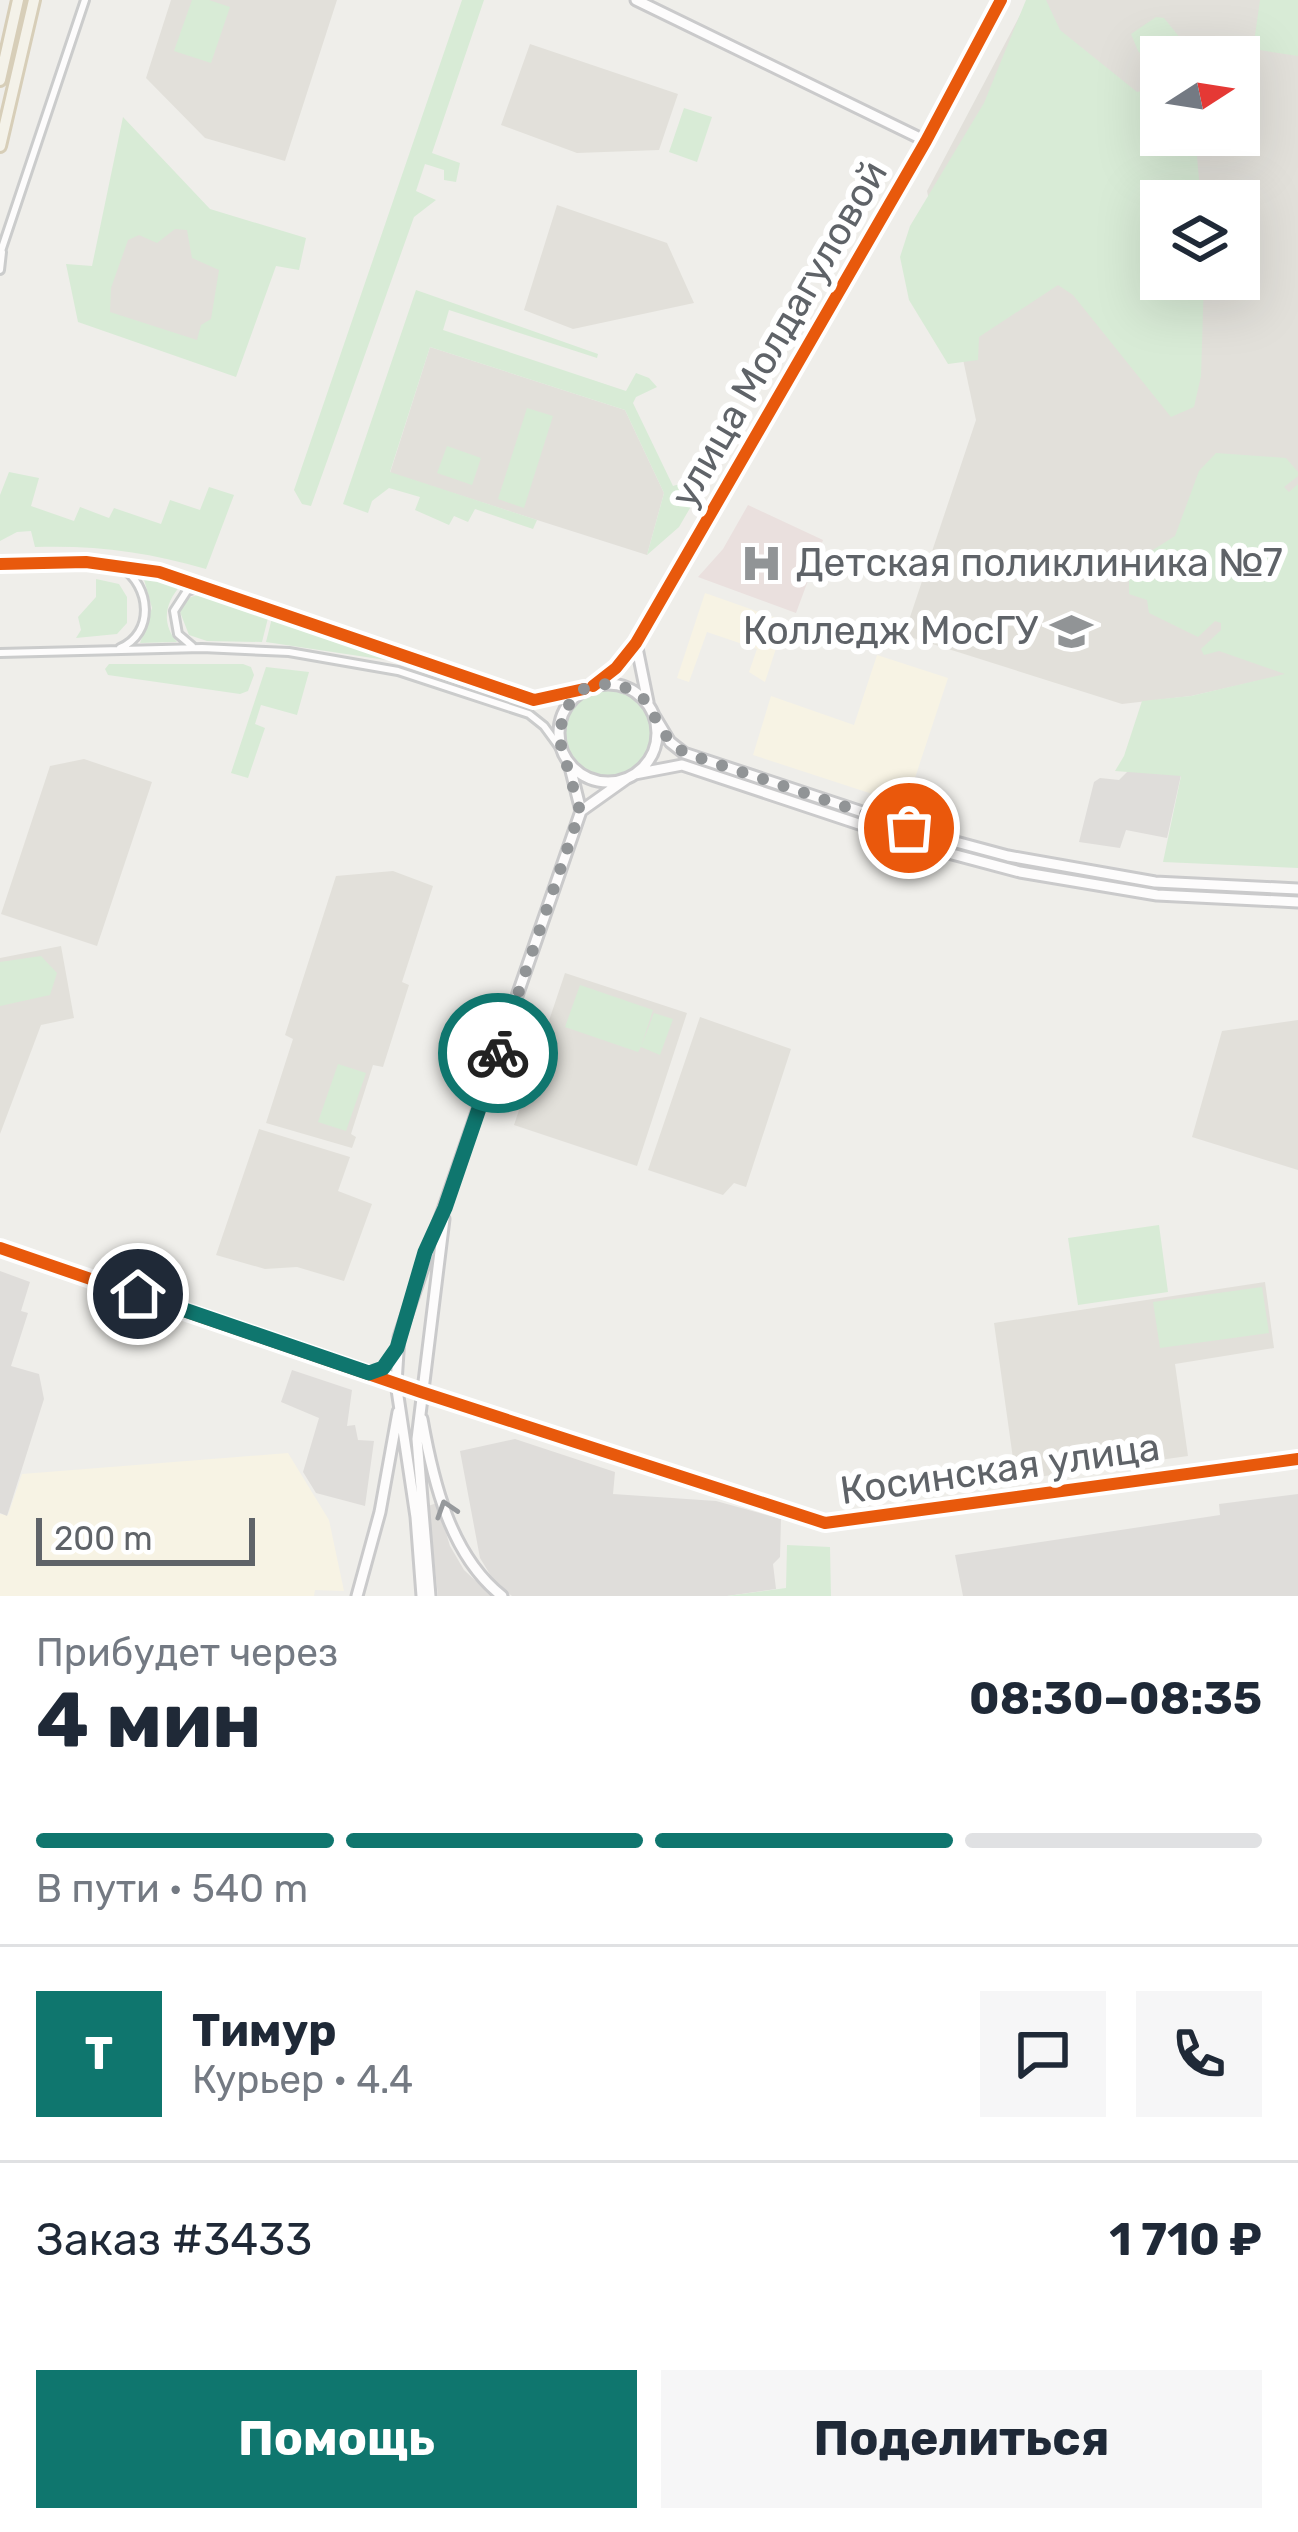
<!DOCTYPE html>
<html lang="ru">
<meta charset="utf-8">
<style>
:root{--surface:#fff;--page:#f6f6f7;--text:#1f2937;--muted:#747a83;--line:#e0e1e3;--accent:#0f766e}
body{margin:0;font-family:Rubik,sans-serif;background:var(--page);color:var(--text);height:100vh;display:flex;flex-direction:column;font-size:45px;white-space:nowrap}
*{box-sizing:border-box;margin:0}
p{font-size:39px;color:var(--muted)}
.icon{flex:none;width:66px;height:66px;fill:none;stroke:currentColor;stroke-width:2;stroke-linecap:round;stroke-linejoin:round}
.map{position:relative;height:1596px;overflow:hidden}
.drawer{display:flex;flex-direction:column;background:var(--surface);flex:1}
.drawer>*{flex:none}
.needle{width:78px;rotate:78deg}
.fabs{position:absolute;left:1140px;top:36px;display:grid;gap:24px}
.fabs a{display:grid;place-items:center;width:120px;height:120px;border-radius:0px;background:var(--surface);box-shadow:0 12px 48px #0002;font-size:60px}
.scale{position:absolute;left:36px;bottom:30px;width:219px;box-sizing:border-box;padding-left:12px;border:6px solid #5f6368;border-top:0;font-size:33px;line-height:42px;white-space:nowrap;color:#5f6368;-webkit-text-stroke:9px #fff;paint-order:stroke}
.pin{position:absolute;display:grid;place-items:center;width:102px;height:102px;color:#fff;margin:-51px;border:6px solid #fff;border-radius:50%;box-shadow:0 3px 12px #0007}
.courier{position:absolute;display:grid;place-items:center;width:120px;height:120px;margin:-60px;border:9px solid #0f766e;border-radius:50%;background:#fff;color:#222;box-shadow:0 3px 15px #0007}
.summary em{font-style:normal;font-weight:700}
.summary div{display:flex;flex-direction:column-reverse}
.summary{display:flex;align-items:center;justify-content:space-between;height:204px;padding:0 36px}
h1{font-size:78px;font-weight:700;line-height:90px}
.bar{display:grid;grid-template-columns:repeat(4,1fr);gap:18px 12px;align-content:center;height:144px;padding:0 36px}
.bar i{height:15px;border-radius:9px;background:var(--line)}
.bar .on{background:var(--accent)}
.bar p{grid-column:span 4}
.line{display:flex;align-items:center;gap:30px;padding:0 36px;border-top:3px solid var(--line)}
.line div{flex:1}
.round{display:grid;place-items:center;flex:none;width:126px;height:126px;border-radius:0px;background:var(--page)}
.cta{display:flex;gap:24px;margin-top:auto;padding:24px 36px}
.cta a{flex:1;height:138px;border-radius:0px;background:var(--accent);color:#fff;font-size:48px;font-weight:700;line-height:138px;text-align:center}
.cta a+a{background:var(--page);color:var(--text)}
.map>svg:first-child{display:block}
.commercial{fill:#f7f3e4}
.industrial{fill:#dfddda}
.education{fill:#e2e0da;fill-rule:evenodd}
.medical{fill:#eae0de}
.green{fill:#d8ebd6;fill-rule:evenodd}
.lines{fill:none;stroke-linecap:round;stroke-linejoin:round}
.street-casing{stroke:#cbcccc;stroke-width:12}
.secondary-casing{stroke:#cacacb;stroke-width:15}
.primary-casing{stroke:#d7ceb8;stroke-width:16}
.street{stroke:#fdfcfc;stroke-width:6}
.secondary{stroke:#fdfcfc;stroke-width:9}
.primary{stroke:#f4f2e9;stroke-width:10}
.cycleway-casing{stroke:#fff;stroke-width:20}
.cycleway{stroke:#e8590c;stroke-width:12}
.oneway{stroke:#96999c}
.done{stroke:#919496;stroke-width:12;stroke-dasharray:0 21.6}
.route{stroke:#0f766e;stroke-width:15}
.labels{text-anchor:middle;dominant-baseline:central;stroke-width:12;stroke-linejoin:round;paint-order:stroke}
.street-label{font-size:39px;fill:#5f6368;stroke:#fff}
.poi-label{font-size:39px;fill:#5f6368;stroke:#fff;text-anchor:start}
</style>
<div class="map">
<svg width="1298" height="1596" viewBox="0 0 1298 1596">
<rect width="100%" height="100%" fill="#efeeea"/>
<!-- commercial -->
<path class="commercial" d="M705,593l80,28 -20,61 -16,-10 8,-23 -50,-17 -18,50 -12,-4z
M877,655l71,23 -42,127 -153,-50 18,-59 83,29z
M288,1453l41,67 15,71 -29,-1 -1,6h-314v-82l8,1 14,-41z"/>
<!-- industrial -->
<path class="industrial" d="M1128,771l53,4 -14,63 -41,-8 -6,18 -41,-6 15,-60 6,-4 19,2z
M0,1271l30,11 -9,29 7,2 -17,53 28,8 5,25 -37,117 -7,-3z
M292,1370l60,20 -5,36 8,-1 3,15 16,1 -9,65 -49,-13 -13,-21 16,-54 -38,-16z
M515,1439l100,33 -2,22 103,7 65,18 -1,38 -7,7 3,25 -49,7h-215l-16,-12 -16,-26 -20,-107z
M1298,1494v102h-335l-8,-41 265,-40 -1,-11z
M437,1503l13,43 14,24 28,26h-54l-10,-90z"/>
<!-- education -->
<path class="education" d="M171,0h166l-52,161 -80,-23 -59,-60z
M1028,0h270v672l-107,24 -69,8 -218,-69 72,-215 -49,-229zM1161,57h78v78h-78zM1161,201h78v78h-78z
M530,44l148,50 -19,56 -82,3 -76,-28z
M557,205l110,38 27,60 -121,26 -49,-19z
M131,212l108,33 -34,112 -108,-34z
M430,347l195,63 39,83 -17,62 -257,-82z
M84,759l68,23 -55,164 -96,-32 49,-148z
M393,871l40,15 -31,96 7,3 -26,82 -10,-2 -22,69 5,3 -4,11 -86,-25 27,-84 -8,-4 51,-159z
M61,946l13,72 -33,7 -41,109v-176z
M565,973l122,40 -50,153 -123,-41z
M700,1017l91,32 -45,138 -12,-4 -11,12 -75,-25z
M1298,1020v150l-106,-33 30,-106z
M259,1129l91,28 -12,34 34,13 -28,77 -47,-14 -32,2 -49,-14z
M1265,1282l9,66 -99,16 13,92 -172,24 -22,-157z"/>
<!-- medical -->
<path class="medical" d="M748,505l75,35 -27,73 -98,-36 25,-28z"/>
<!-- green -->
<path class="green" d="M192,0h17l21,7 -19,56 -37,-12z
M462,0h22l-52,153 28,10 -4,19 -12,-2v-10l-19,-6 -9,27 20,9 -22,17 -103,289 -9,-2 -8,-14z
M1026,0h20l14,30 77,62c13,-3 20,-6 19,-21l-18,-20 -7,-17 25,-17 8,1 21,26v13h-24v78h34l6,66h-40v78h43l-3,97 -7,31 -23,10 -98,-122 -15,-10 -79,52 -1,23 -30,4 -39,-64 -9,-43 10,-31 74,-123z
M1260,0h38v56l-45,-7z
M684,108l28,9 -15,45 -28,-10z
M123,117l87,92 96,29 -7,32 -23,-4 -40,111 -158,-55 -12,-58 26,2zM175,229l12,1 5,28 27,12 -8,49 -10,6 -4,15 -87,-28 1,-24 17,-48 11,-5 18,8z
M416,290l182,64 -1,4 -148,-48 -6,20 183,61 10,-18 13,5 8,9 -21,10 -3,6 40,83 23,-7 8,5 -25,43 -32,28 17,-62 -39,-83 -195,-63 -40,125 147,48 -4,9 -58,-20 -7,13 -14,-6 -5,9 -34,-15 5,-13 -31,-9 -17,13 -4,12 -25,-9z
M527,408l26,8 -29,92 -26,-9z
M447,446l34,12 -9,27 -35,-12z
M1216,453l70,5 12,14v4l-14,11 5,5 9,-8v384l-135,-6 18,-86 -66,-5 9,-15 18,-55 49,-5 94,-22 -66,-23 -15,4 -3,-6 20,-19v-7l-6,-2 -17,16 -49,-24 -2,-13 -18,-6v-29l46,-29 24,-65z
M9,472l30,6 -8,28 43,15 6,-14 29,11 5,-10 47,16 9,-24 30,10 9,-23 25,8 -28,74c-58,-17 -111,-24 -171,-22l-4,-16 -14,1 -17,9v-46z
M143,576l38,9c-16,18 -20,38 -4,57l-37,1 12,-35z
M96,579l23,5 8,13v26l-10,11 -41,4 5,-8 -3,-13 18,-20z
M203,593l66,21 -7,28 -55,-1 -18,-6 -9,-23 8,-14z
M273,614l115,40 -2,6 -120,-18z
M109,664h134l8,3 3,8 -6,16 -8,3 -132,-19 -3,-6z
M266,667l43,5 -12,43 -36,-10 -6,19 10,4 -17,50 -17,-5z
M565 733a43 43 0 1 1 86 0a43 43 0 1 1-86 0Z
M41,956l16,17 -7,22 -50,11v-44z
M580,985l73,25 -12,37 13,-34 19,6 -13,36 -19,-8 -3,5 -73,-25z
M338,1064l28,9 -20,58 -28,-9z
M1159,1225l9,67 -90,13 -10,-67z
M1262,1287l7,46 -109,15 -7,-46z
M787,1545l43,2 1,49h-104l59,-8z"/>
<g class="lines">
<defs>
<path id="street" d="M0,254l85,-254
M0,270l2,-18
M0,564l86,-2 73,10 375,128 50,-11
M192,646l-14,-12 -4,-23 13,-20 16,-5
M120,648c35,-15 31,-62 1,-81
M0,653l202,-5 87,4 109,19 131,43 15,12 19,26
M0,1248l394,134
M372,1374l14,-9 9,-14
M421,1392l404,131 473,-64"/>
<path id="secondary" d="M636,0l290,141
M636,643l12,59
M559 733a49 49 0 1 1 98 0a49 49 0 1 1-98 0Z
M593,686l23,-18 20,-25 290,-502 75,-141
M652,712l18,30 14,11 257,85 67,18 147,26 143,7
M570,767l11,44
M635,774l47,-9 255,85 83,22 137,23 141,7
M422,1419c11,62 28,136 80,177
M357,1596l23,-84 18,-100
M422,1596l-6,-79 -20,-134 3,-46 182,-526 45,-32
M430,1596l-13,-157 27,-220"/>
<path id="primary" d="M0,80l18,-80
M0,146l34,-146"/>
</defs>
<!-- street casing -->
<use href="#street" class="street-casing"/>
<!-- secondary casing -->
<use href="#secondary" class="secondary-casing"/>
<!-- primary casing -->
<use href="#primary" class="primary-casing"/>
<!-- street -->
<use href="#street" class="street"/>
<!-- secondary -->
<use href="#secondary" class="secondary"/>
<!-- primary -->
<use href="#primary" class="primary"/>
<defs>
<path id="cycleway" d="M0,564l86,-2 73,10 375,128 50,-11
M593,686l23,-18 20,-25 290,-502 75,-141
M0,1248l421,144 404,131 473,-64"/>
</defs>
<!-- cycleway casing -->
<use href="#cycleway" class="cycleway-casing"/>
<!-- cycleway -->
<use href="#cycleway" class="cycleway"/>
</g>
<!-- one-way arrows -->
<defs><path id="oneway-chevron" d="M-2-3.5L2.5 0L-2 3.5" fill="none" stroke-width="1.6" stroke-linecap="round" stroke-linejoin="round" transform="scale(3)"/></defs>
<use class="oneway" href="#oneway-chevron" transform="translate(446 1509) rotate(-108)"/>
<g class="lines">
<!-- done -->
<path class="done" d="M498,1053l82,-242 -21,-73 5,-28 20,-21 26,-6 11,2 22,13 27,44 15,11 224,75"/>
<!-- route -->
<path class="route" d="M138,1294l231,79 14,-5 14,-20 28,-96 20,-44 53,-155"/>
</g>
<!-- icons -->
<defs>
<symbol id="hospital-bare" viewBox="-9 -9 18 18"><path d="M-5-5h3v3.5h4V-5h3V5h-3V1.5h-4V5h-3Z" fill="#919496" stroke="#fff" stroke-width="2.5" paint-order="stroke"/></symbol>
<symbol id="university-bare" viewBox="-9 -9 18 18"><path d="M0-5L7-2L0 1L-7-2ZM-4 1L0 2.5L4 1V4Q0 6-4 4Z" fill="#919496" stroke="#fff" stroke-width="2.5" paint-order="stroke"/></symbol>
</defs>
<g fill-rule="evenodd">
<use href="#hospital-bare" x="732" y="534" width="59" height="59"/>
<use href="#university-bare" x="1042" y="602" width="59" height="59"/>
</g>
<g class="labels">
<!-- street labels -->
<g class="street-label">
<text transform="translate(779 334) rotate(-60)">улица Молдагуловой</text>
<text transform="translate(1000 1469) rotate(-8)">Косинская улица</text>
</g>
<!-- poi labels -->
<g class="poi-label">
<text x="796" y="563">Детская поликлиника №7</text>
<text x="1038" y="631" text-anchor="end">Колледж МосГУ</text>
</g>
</g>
</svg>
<div class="fabs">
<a><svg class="needle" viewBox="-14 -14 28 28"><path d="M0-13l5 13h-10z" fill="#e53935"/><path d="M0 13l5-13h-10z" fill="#747a83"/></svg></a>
<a><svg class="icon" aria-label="layers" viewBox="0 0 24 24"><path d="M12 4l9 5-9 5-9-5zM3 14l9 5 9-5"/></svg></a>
</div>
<div class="scale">200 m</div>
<div class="pin" style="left:909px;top:828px;background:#ea580c"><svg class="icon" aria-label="bag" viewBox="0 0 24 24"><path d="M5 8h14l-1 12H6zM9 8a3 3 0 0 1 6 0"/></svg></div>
<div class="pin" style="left:138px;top:1294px;background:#1f2937"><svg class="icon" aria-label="home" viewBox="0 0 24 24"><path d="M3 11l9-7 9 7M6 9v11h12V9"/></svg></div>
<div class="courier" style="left:498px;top:1053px"><svg class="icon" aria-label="bike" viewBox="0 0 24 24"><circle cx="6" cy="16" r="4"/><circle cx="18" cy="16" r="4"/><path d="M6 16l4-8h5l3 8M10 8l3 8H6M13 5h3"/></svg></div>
</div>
<section class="drawer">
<div class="summary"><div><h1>4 мин</h1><p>Прибудет через</p></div><em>08:30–08:35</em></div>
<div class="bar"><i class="on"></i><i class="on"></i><i class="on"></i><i></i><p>В пути · 540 m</p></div>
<div class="line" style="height:216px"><b class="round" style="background:var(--accent);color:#fff">Т</b><div><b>Тимур</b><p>Курьер · 4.4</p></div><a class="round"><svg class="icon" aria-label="chat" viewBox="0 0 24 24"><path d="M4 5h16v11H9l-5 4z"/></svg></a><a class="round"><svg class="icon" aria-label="phone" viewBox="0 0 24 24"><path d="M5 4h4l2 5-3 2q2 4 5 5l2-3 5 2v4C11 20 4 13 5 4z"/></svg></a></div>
<div class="line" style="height:156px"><div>Заказ #3433</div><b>1 710 ₽</b></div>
<div class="cta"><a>Помощь</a><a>Поделиться</a></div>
</section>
